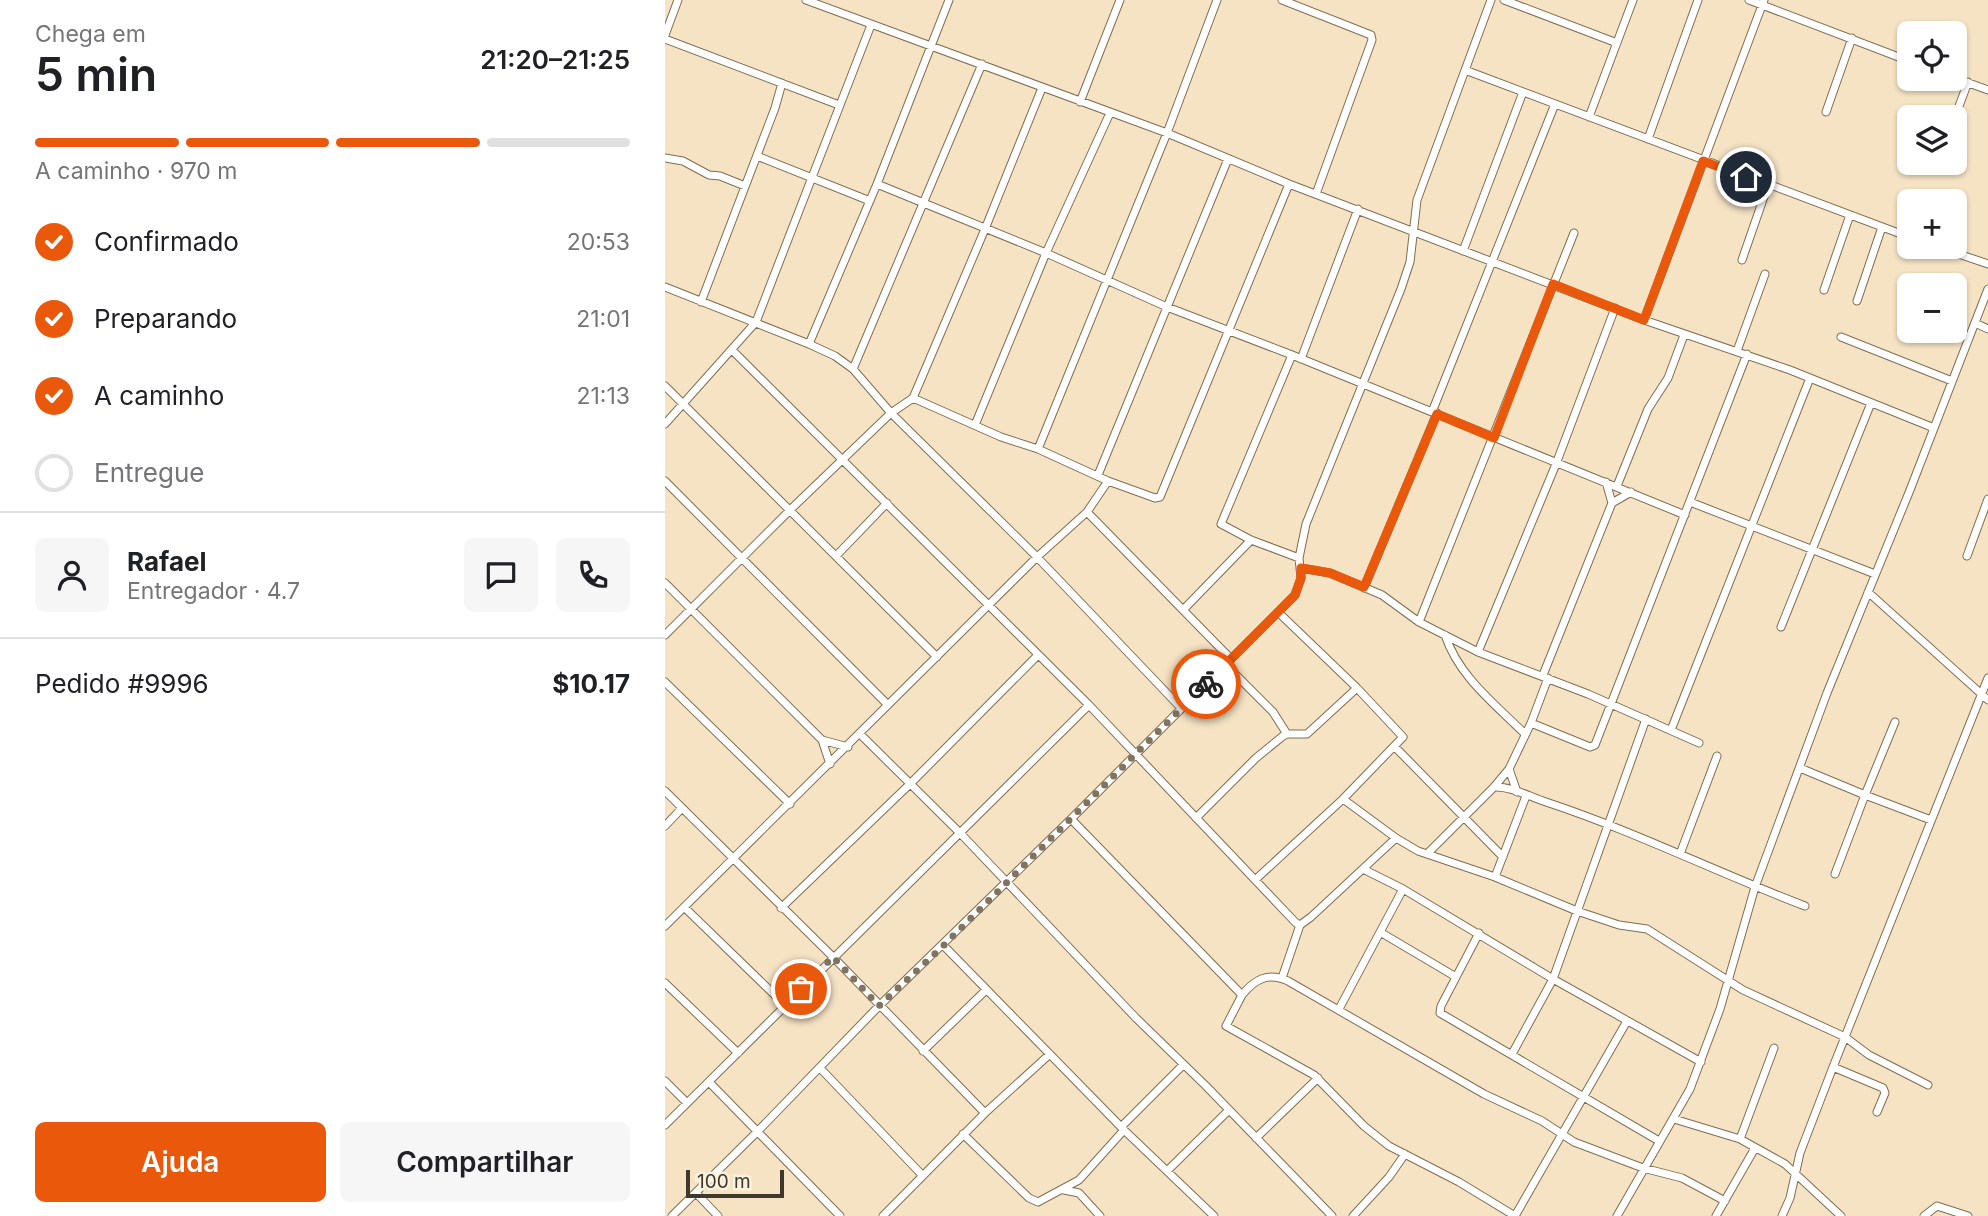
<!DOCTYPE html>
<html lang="pt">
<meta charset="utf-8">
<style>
:root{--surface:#fff;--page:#f6f6f6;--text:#202124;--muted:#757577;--line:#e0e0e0;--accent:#ea580c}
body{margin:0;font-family:Inter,sans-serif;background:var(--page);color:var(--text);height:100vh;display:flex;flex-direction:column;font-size:26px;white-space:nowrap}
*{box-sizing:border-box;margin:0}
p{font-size:23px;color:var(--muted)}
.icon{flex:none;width:38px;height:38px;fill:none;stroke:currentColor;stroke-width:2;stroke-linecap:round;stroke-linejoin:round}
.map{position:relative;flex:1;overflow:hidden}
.sheet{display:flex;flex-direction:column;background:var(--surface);width:665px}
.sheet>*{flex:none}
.controls{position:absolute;left:1232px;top:21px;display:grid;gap:14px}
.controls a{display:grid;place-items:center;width:70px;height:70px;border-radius:10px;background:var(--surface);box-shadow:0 2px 5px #0004;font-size:35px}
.scale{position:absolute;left:21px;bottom:18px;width:98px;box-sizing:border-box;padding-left:7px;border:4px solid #40382c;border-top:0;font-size:19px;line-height:24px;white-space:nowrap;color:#40382c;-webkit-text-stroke:5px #fdf2df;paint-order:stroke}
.pin{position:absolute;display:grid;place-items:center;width:60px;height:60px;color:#fff;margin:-30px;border:4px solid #fff;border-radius:50%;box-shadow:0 2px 7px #0007}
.courier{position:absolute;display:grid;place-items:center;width:70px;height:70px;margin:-35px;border:5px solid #ea580c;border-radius:50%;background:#fff;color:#222;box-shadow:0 2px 9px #0007}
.overview em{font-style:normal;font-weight:600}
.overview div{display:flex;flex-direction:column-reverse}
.overview{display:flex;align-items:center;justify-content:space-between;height:119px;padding:0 35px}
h1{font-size:46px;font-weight:600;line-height:52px}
.bar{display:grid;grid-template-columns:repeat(4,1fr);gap:10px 7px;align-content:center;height:84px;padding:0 35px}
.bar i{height:9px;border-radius:5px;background:var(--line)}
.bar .active{background:var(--accent)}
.bar p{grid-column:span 4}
.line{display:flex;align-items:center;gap:18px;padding:0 35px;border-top:2px solid var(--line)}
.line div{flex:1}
.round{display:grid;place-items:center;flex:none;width:74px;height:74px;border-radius:10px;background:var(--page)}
ol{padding:0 35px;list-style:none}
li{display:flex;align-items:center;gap:21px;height:77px}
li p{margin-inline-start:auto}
li .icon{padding:7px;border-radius:50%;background:var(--accent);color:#fff;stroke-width:4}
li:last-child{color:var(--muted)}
li i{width:38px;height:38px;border:4px solid var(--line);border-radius:50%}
.primary-button{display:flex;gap:14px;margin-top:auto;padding:14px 35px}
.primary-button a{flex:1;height:80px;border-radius:10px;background:var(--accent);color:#fff;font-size:28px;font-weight:600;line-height:80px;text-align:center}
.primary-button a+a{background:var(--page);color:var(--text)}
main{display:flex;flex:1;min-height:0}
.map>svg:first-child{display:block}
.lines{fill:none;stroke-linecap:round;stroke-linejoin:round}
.minor-casing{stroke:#7f6e52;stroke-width:9}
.minor{stroke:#fff;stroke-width:7}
.done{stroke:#807461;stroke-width:7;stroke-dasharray:0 12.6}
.route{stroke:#ea580c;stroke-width:9}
</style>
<main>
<section class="sheet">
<div class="overview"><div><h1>5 min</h1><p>Chega em</p></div><em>21:20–21:25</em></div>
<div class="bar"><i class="active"></i><i class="active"></i><i class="active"></i><i></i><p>A caminho · 970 m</p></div>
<ol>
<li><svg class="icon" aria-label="check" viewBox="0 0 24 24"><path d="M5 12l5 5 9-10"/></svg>Confirmado<p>20:53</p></li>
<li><svg class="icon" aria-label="check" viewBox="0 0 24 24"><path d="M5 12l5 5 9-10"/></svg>Preparando<p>21:01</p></li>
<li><svg class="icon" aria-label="check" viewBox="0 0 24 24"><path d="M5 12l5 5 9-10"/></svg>A caminho<p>21:13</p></li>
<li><i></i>Entregue</li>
</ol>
<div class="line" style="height:126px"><a class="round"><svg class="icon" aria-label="person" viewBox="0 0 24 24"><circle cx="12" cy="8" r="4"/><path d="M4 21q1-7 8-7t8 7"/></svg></a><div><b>Rafael</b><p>Entregador · 4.7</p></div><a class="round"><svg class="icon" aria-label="chat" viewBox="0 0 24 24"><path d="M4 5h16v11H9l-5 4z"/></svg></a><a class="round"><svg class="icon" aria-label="phone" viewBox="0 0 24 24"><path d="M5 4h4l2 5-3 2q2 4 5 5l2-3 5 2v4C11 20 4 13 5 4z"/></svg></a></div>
<div class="line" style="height:91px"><div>Pedido #9996</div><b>$10.17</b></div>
<div class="primary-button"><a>Ajuda</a><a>Compartilhar</a></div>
</section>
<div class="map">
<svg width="1323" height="1216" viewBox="0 0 1323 1216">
<rect width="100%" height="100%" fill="#f6e3c4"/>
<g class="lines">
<defs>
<path id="minor" d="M141,0l361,133 122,51 355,136 146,50 144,58
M617,0l89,35 1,5 -56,154
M839,0l113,43
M1084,0l160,61
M0,35l13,-35
M0,39l174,66
M800,70l444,167
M1290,78l33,12
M415,102l40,-102
M1161,112l26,-74
M924,117l44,-117
M1290,117l13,-35
M983,139l50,-139
M92,156l113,45
M0,158l18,3 26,14 11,1 25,10
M212,184l169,69 121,54 125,48 393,160
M1273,247l50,17
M798,251l60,-159
M1077,260l26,-75
M0,287l144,57 26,12 18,13 38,44 146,144 144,151
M1159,290l26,-75
M1192,301l25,-74
M36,302l74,-194 7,-25
M979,320l120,-320
M1310,323l13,6
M1176,337l111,44
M144,344l68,-160 72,-184
M67,350l357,355 207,218 4,2 11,-8 85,-79
M1072,351l28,-77
M627,355l-71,169 30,16 48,18
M636,359l57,-150
M188,369l129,-305
M0,386l272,271
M248,398l88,39 37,12 129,-316 50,-133
M767,412l123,-308
M0,424l91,-102 115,-297
M310,425l71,-172 64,-140
M373,449l70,32
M433,475l130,-316
M0,481l223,224
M952,486l31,-77 20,-31 16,-43
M1025,502l185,72
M947,503l19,-11
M422,512l144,147
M171,556l51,-53
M1302,556l21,-57
M636,568l29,5 52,22 37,27 59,30 110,42 111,49
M0,583l157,157 8,24
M699,588l73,-175
M1203,592l120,108
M518,610l68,-70
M754,622l155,-389
M1116,627l90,-224
M0,635l125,-125 101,-97 22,-15 72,-169 57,-141
M780,635c14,42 50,69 80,99
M813,652l78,-188 59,-156
M560,664l48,48 14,22
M878,675l69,-172 -6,-21
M0,682l125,122
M866,723l59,24 5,-2 152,-391
M1006,730l139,-352
M195,734l101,100 175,184 70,68 126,130
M157,740l26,7
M730,747l108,110
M1135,768l65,27 30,-73
M844,769l8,23
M829,787c17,-1 36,10 52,15 88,29 172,71 259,104
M0,791l168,166 152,156
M678,799l53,39 22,13 77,26 82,34 42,14 28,4 96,61 102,47 24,18 59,30
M531,818l60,-60 27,-22 4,-2h20l50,-46
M406,819l171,176 -16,31 88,49 50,51 25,20 70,36 56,34
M0,826l17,-18
M762,854l67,-67 15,-18 22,-46 17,-45
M1015,854l37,-98
M698,869l40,20 150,90 148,83
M1170,874l30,-79 66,25
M830,877l31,-81
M590,880l88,-81 60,-62 -46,-49 -78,-75
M19,907l101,98
M116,908l129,-124 127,-128
M0,926l372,-369 50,-45 21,-31 47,17 5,-1 129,-313
M715,932l76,45
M814,933l-38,73 -1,7 219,128
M278,945l181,185 90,86
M617,978l18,-53
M0,983l73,70
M577,995c13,-16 26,-23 46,-14l196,113 58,27 32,21 69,26 39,10 43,23
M674,1009l64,-120
M258,1051l63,-61
M847,1054l41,-75 93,-260
M1168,1067l50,21 2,5 -8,19
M155,1068l102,107
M0,1081l22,22
M44,1082l131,134
M1009,1119l66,20 45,25 56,52
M0,1125l424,-420
M456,1127l62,-62
M298,1134l66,64 9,4 41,-22 45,-50
M591,1138l62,-60
M1075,1139l34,-91
M502,1171l62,-61
M399,1190l15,3 21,23
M31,1193l22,23
M7,1216l86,-85 121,-125 192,-187 224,-224 6,-17 -2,-20 7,-34 95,-235 9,-27 7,-62 74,-200
M218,1216l102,-103 65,-59
M688,1216l36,-39 16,-23
M850,1216l112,-195
M952,1216l73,-127 30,-80 35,-122 72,-194 83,-203 78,-201
M1051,1216l39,-68
M1117,1216l8,-18 10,-45 33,-86 155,-389
M1259,1216l13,-10 31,10"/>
</defs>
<!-- minor casing -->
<use href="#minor" class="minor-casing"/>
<!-- minor -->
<use href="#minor" class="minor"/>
</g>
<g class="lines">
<!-- done -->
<path class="done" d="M136,989l32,-32 46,49 64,-60 263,-262"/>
<!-- route -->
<path class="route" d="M541,684l89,-89 6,-17v-10l29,5 34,14 73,-173 57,24 59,-154 91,36 59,-159 43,16"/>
</g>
</svg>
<div class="controls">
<a><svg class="icon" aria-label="locate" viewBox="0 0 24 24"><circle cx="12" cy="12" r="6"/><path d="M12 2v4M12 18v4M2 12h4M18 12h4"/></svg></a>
<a><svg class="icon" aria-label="layers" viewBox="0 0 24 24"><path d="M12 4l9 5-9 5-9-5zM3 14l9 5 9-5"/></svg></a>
<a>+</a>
<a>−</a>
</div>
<div class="scale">100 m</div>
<div class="pin" style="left:136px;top:989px;background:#ea580c"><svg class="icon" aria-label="bag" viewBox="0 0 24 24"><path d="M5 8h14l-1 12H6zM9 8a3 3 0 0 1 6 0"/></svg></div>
<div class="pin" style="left:1081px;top:177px;background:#1f2937"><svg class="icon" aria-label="home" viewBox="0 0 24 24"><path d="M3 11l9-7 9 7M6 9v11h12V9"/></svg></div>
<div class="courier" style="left:541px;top:684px"><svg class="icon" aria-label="bike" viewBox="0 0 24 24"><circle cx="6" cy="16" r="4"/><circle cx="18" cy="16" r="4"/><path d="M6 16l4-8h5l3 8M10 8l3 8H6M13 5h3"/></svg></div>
</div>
</main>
